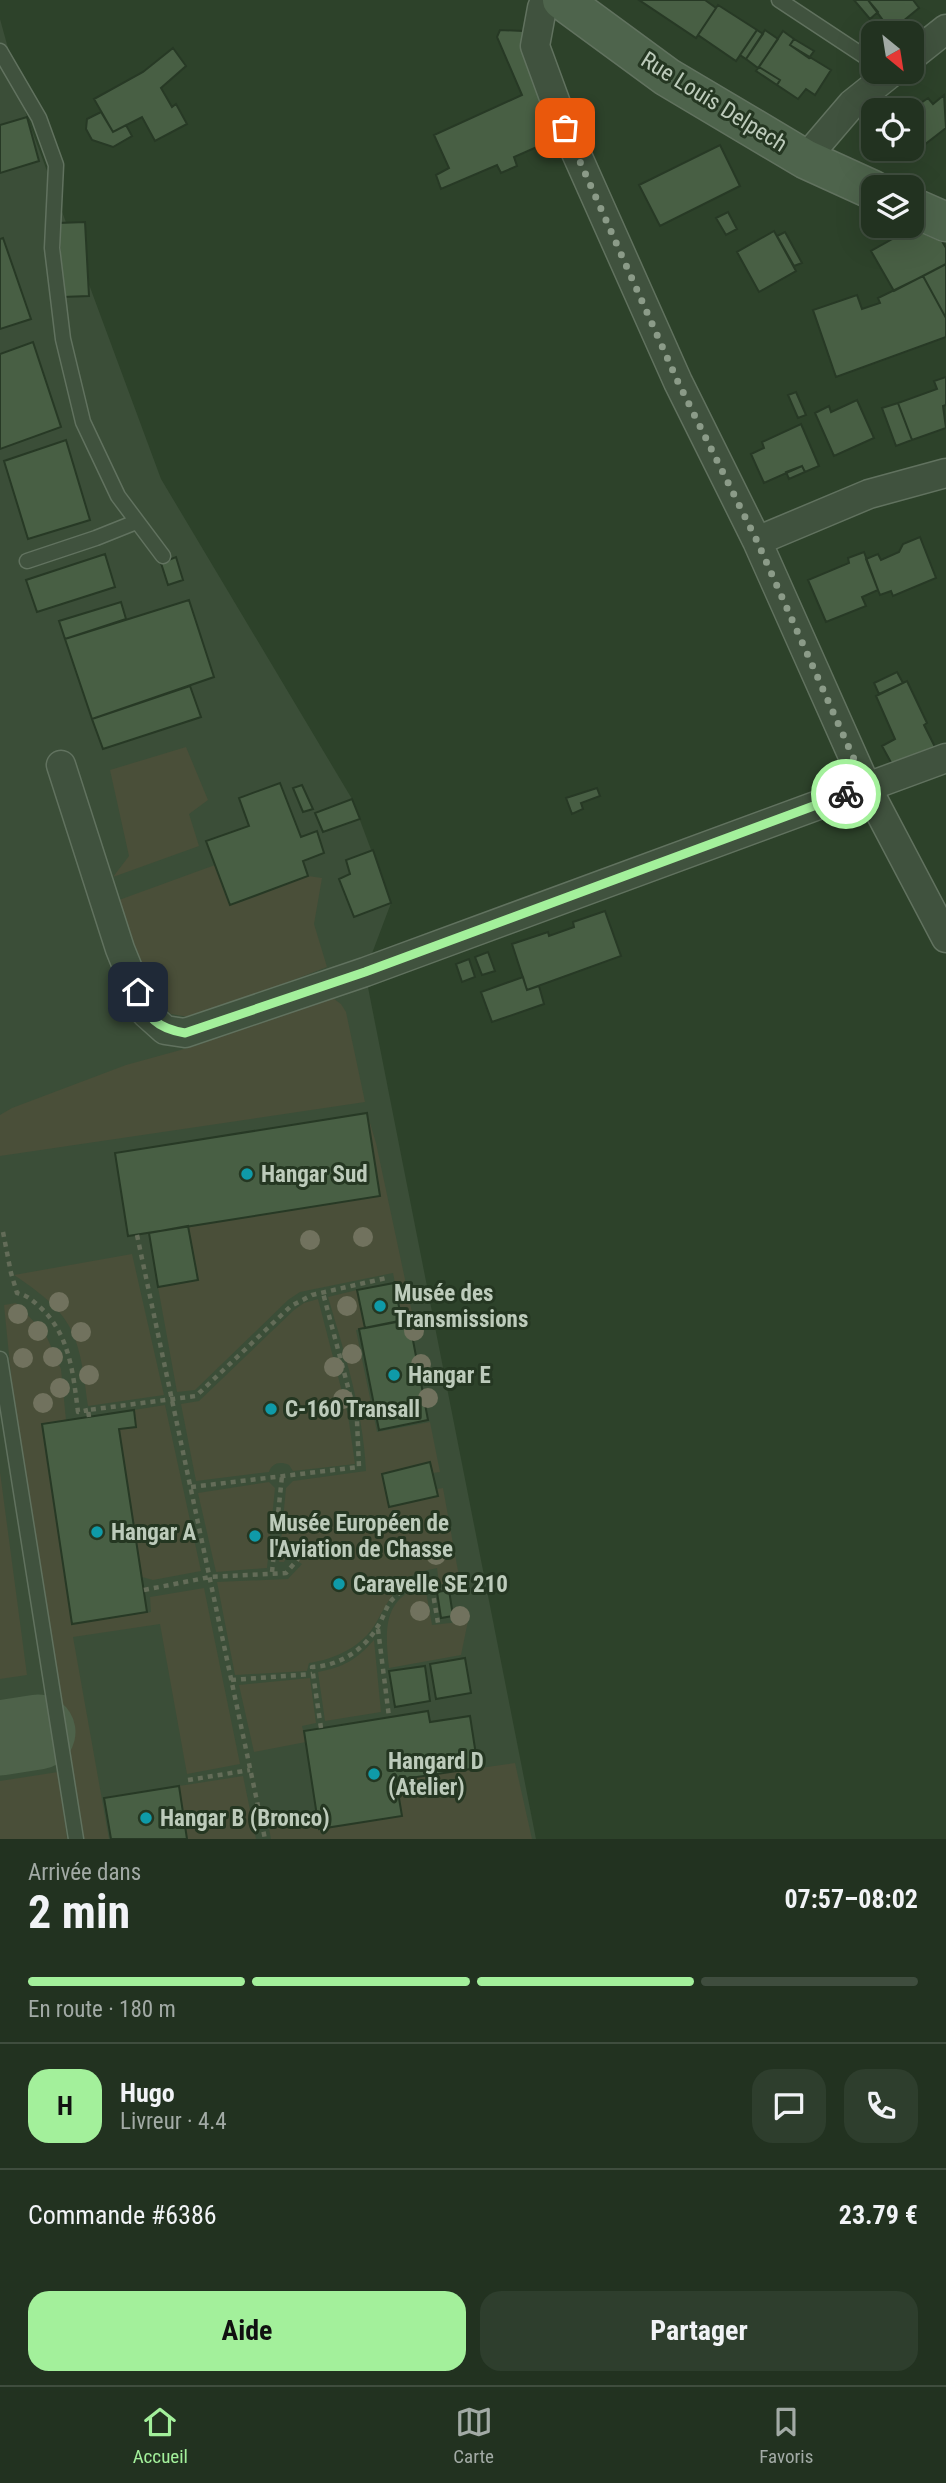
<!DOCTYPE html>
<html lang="fr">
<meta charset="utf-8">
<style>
:root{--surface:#223220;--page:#2e3e2d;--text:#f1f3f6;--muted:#a2aaa5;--line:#3f4d3e;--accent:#a3f09b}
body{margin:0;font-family:"Roboto Condensed",sans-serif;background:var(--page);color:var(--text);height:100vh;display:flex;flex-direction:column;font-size:26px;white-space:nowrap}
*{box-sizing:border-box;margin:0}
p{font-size:23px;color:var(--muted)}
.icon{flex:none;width:38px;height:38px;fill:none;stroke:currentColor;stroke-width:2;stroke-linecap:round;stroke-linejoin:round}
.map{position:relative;height:1839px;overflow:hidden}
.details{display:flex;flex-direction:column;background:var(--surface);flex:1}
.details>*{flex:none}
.needle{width:46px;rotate:150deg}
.tools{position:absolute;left:861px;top:21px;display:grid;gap:14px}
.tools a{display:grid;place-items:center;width:63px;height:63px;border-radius:14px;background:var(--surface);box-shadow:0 7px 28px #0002,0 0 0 2px var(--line);font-size:35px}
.pin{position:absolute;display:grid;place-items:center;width:60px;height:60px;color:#fff;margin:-30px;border-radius:14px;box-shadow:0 4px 10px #0006}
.courier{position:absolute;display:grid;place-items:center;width:70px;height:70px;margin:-35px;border:5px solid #a3f09b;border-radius:50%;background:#fff;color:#222;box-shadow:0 2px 9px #0007}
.head em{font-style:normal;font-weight:700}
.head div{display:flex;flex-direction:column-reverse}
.head{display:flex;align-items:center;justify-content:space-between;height:119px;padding:0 28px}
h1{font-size:46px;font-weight:700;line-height:52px}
.bar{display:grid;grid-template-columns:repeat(4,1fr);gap:10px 7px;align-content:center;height:84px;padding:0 28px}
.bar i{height:9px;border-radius:5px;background:var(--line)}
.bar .on{background:var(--accent)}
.bar p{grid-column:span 4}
.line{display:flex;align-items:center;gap:18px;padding:0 28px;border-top:2px solid var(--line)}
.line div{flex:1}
.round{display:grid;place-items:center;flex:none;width:74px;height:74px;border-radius:21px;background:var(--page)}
.primary-button{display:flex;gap:14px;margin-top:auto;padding:14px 28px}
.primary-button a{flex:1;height:80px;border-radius:21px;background:var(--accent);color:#111;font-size:28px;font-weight:700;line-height:80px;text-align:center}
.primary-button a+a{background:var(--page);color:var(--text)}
.menu{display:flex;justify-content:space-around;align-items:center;height:98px;border-top:2px solid var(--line);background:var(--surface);font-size:19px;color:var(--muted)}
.menu a{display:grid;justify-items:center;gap:4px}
.menu .on{color:var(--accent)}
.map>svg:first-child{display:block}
.airport{fill:#3b4e38}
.green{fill:#4a4f39}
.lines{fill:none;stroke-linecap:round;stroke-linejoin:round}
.taxiway{stroke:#4e624a;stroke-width:75}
.building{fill:#485f44;stroke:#273925;stroke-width:2}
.lane-casing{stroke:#61725f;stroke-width:17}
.street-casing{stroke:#61725f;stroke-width:31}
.secondary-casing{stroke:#61725f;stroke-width:41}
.path{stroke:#636c58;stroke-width:4.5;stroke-dasharray:5 5;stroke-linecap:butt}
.lane{stroke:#40523e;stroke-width:14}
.street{stroke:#40523e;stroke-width:28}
.secondary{stroke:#4e644c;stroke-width:38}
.tree{fill:#71725e}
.done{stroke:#8b9b88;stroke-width:7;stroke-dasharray:0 12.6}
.route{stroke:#a3f09b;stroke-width:9}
.culture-dot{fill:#0f9aa8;stroke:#253722;stroke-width:2.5}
.labels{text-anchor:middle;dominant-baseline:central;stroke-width:6;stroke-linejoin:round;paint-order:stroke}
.street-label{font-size:23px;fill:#bdcbbb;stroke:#253722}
.poi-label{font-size:23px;font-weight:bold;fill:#bdcbbb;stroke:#253722;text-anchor:start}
</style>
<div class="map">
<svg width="946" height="1839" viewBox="0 0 946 1839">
<rect width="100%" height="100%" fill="#2d422a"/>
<!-- airport -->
<path class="airport" d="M0,19l27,98 134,362 191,320 39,104 -26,69 171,867h-536z"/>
<!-- green -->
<path class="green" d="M186,747l22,53 -19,14 10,32 -86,31 16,-21 -19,-86z
M215,865l15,39 78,-28 14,2 -8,46 13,43 -132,51 -24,-4 -19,-20 -15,-32 -18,-62z
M330,996l11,8 5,8 19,90 -365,54v-41l12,-7 114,-43 69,-19z
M367,1113l9,30 37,174 -11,2 -9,-46 -93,19 -12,8 -93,90 -18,2 -19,-105 40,-7 -10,-54 192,-30z
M132,1254l32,141 -76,11c-9,-71 -12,-90 -74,-131z
M357,1290l8,38 -9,2 21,102 53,-10 10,50 -7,1 -3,-11 -48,12 7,33 49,-11 -1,-7 6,-1 17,94 -21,2 -2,-16c-8,2 -18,3 -25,8 -18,12 -26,29 -36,47 -14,24 -41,36 -67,40l-2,8 -72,4 -18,-93 71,-3 14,-15 -14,-9 -4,7h-5l7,-74 7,-7 73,-10c-3,-61 -21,-116 -38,-174z
M318,1299l30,116 7,49 -62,7 -4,-6c-9,-4 -17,-2 -20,7l-73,9 -15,-77 18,-3 95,-91 10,-7z
M16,1303l29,30 16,36 5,51 -24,4 30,200 79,-12 -1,-15 54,-9 36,176 -53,10 -27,-150 -87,13 36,202h-25l-72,-454 -8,-80z
M165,1405l36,166 -48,9 -11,-3 -23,-148 17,-2 -2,-17z
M0,1472l27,203 -27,4z
M269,1482l6,6 -8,80 -51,4 -18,-79z
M425,1586l7,39 36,-4 -7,34 -72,13c-4,-37 -7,-71 36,-82z
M374,1640l7,72 -56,9 -7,-49c26,-5 38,-12 56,-32z
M310,1678l6,45 -14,3 4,16 -52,10 -15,-67z
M515,1763l17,76h-261l-3,-16 49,-8 2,14 82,-13 -5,-36z
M58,1772l9,67h-67v-58z
M243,1776l13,63h-69l-8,-53z"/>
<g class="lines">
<!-- taxiway -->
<path class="taxiway" d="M0,1738l38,-6"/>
</g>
<!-- building -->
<path class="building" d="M639,0h66l11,8 -20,30z
M854,0h14l10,12 -8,7z
M868,0h45l6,8 -28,23z
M718,5l39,25 -21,31 -38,-26z
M500,30l23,1 39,105 -48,21 3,9 -16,7 -4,-8 -56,24 -5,-14 13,-7 -15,-33 88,-40 -25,-58z
M757,30l6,4 -17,25 -6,-4z
M765,30l13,9 -20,29 -12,-9z
M783,31l11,8 -4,6 41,25 -16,25 -9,-6 -8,10 -21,-14 3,-5 -21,-13z
M794,39l20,12 -5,7 -19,-13z
M173,48l13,18 -25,22 11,19 4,-3 11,20 -32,17 -13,-24 -29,15 -19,-33 49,-27z
M759,67l21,13 -3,5 -21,-14z
M944,95l2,33 -31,24 -3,-4 -1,-38 17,-12 5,6z
M101,112l12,20 13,-7 6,11 -19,11 -21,-7 -6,-11 1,-10z
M27,117l12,44 -39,12v-48z
M720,145l20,41 -80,40 -21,-41z
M728,212l9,17 -11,6 -10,-17z
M85,222l4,74 -27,1 -4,-74z
M912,228l30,13 4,7v16l-52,27 -23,-40z
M774,231l22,40 -37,21 -22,-40z
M785,232l17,31 -8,3 -17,-30z
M3,238l28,81 -31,10v-90z
M946,264v54l-23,-42z
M923,276l23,42v19l-110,40 -23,-67 44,-15 5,14 18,-6 -2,-5z
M33,342l28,85 -61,22v-95z
M946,377v28l-3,1 3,22 -34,12 -14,-37 39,-14 -3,-8z
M796,392l10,23 -8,3 -10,-23z
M857,400l17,38 -40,18 -19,-43 14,-7 2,6z
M898,403l14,37 -16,6 -14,-38z
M801,424l18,42 -14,6 -3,-6 -38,17 -13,-29 13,-6 -2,-6z
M66,440l24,80 -62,19 -24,-78z
M802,466l3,6 -16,7 -3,-7z
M920,537l16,41 -43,18 -2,-5 -11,4 -14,-36 12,-5 3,6 18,-8 4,-8z
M864,552l14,38 -16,7 4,9 -40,16 -18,-42 41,-17 -1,-5z
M105,554l10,33 -78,25 -11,-32z
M176,557l7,23 -15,5 -7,-22z
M189,600l25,77 -122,42 -27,-80z
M121,602l5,17 -61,20 -6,-18z
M897,672l6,11 -24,11 -5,-11z
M907,681l20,42 -3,2 12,24 -43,17 -11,-20 13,-7 -19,-43z
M190,686l11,31 -98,32 -11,-30z
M280,783l21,54 16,-6 7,22 -21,8 5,15 -78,29 -24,-64 43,-15 -10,-28z
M302,785l11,24 -10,3 -10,-24z
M597,788l3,8 -19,7 2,6 -11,5 -6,-16z
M352,799l8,20 -37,13 -8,-19z
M373,850l18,53 -37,14 -15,-38 11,-5 -4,-14z
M605,911l16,45 -94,34 -15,-46 36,-12 1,4 25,-9 -1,-5z
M488,952l7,19 -13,4 -7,-18z
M469,959l6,18 -13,5 -6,-18z
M523,977l4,13 12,-4 5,18 -52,18 -11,-30z
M367,1113l13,83 -252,40 -13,-83z
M188,1226l10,54 -40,7 -9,-54z
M394,1283l8,38 -37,7 -8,-38z
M409,1319l19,101 -49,10 -20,-101z
M134,1410l2,17 -17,2 28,183 -75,12 -30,-200z
M430,1462l8,34 -49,11 -7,-33z
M449,1590l4,26 -12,2 -4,-26z
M465,1658l6,35 -35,6 -6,-35z
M425,1666l5,35 -35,6 -6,-36z
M428,1711l2,11 40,-6 8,52 -82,12 6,36 -83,13 -15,-98z
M179,1786l8,53h-76l-7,-41z"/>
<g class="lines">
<defs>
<path id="lane" d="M779,0l94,62
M0,51l39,67 17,47 -4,83 11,91 20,83 35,74 45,60
M27,561l69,-23 40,-16
M0,1359l76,480"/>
<path id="street" d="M545,0l-3,8 -7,38 30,82 113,254 79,159 109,245 80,152
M912,56l34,-27
M805,159l47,-55 40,-32
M757,541l112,-47 77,-21
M61,765l59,184 26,64 19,17 20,3 180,-61 581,-214"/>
<path id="secondary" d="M562,0l105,77 138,82 68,31
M912,207l34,15"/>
</defs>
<!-- lane casing -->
<use href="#lane" class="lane-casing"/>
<!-- street casing -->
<use href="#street" class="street-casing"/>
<!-- secondary casing -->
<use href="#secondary" class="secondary-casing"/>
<!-- path -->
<path class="path" d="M3,1232l8,41 6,20c10,2 15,7 23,14 30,28 33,66 38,105l10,-2
M137,1235l128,604
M89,1417l-1,-7 108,-14 95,-90 21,-11 74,-17
M191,1487l168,-20 -2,-46 -34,-128
M272,1572l10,-96
M144,1590l66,-13 76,-4 12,-14
M378,1629l11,88
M231,1680l81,-6
M321,1728l-9,-61c27,-1 52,-17 66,-41 6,-9 8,-21 16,-28 11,-11 22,-17 36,-22l8,47
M188,1780l62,-10"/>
<!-- lane -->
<use href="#lane" class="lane"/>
<!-- street -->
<use href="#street" class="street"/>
<!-- secondary -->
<use href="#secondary" class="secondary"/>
</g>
<!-- trees -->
<g class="tree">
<circle cx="363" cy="1237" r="10"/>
<circle cx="310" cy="1240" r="10"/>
<circle cx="59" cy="1302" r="10"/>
<circle cx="347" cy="1306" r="10"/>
<circle cx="18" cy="1314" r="10"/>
<circle cx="38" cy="1331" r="10"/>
<circle cx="414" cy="1331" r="10"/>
<circle cx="81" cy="1332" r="10"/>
<circle cx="352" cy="1354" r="10"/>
<circle cx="53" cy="1357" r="10"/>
<circle cx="23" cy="1358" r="10"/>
<circle cx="421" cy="1364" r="10"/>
<circle cx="334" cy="1367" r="10"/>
<circle cx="89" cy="1375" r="10"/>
<circle cx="60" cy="1388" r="10"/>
<circle cx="428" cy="1398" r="10"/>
<circle cx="343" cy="1399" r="10"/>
<circle cx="43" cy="1403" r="10"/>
<circle cx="436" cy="1555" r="10"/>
<circle cx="420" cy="1611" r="10"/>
<circle cx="460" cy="1616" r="10"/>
</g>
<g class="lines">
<!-- done -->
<path class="done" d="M565,128l113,254 79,159 109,245 -20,8"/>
<!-- route -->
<path class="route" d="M138,992c10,26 18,36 47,41l180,-61 481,-178"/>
</g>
<!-- markers -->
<g class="culture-dot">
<circle cx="247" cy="1174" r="7"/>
<circle cx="380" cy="1306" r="7"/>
<circle cx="394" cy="1375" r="7"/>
<circle cx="271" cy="1409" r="7"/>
<circle cx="97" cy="1532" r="7"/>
<circle cx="255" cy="1536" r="7"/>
<circle cx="339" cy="1584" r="7"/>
<circle cx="374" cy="1774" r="7"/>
<circle cx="146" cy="1818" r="7"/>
</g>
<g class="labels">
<!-- street labels -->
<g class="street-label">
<text transform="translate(714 102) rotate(32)">Rue Louis Delpech</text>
</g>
<!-- poi labels -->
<g class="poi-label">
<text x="261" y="1174">Hangar Sud</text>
<text x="394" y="1293">Musée des<tspan x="394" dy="26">Transmissions</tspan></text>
<text x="408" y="1375">Hangar E</text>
<text x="285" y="1409">C-160 Transall</text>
<text x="269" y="1523">Musée Européen de<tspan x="269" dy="26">l'Aviation de Chasse</tspan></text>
<text x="111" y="1532">Hangar A</text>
<text x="353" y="1584">Caravelle SE 210</text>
<text x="388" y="1761">Hangard D<tspan x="388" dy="26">(Atelier)</tspan></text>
<text x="160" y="1818">Hangar B (Bronco)</text>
</g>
</g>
</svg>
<div class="tools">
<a><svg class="needle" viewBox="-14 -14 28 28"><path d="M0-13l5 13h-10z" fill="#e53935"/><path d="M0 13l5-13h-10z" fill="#a2aaa5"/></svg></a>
<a><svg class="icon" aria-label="locate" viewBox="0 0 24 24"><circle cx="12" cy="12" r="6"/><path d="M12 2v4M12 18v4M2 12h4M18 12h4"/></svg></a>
<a><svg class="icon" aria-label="layers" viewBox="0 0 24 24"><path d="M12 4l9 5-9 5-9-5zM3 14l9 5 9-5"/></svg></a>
</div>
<div class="pin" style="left:565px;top:128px;background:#ea580c"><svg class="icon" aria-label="bag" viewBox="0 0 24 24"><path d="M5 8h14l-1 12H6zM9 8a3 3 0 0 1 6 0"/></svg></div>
<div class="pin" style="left:138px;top:992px;background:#1f2937"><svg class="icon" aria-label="home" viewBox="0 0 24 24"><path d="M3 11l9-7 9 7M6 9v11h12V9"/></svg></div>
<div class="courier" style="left:846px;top:794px"><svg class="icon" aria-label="bike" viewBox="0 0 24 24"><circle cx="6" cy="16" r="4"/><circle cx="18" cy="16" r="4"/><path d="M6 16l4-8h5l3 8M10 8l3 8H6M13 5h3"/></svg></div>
</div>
<section class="details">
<div class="head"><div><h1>2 min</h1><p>Arrivée dans</p></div><em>07:57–08:02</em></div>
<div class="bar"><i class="on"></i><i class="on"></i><i class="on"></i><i></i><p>En route · 180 m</p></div>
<div class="line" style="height:126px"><b class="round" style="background:var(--accent);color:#111">H</b><div><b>Hugo</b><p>Livreur · 4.4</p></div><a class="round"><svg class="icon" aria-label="chat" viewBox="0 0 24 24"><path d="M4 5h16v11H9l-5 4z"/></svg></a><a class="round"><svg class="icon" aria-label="phone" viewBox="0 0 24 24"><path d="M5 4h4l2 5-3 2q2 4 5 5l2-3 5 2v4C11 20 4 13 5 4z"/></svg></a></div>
<div class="line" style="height:91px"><div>Commande #6386</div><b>23.79 €</b></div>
<div class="primary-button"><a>Aide</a><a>Partager</a></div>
</section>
<nav class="menu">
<a class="on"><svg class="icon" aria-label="home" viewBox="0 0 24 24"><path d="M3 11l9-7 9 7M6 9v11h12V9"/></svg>Accueil</a>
<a><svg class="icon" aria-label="map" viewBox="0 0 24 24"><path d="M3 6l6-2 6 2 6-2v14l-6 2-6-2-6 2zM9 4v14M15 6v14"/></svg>Carte</a>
<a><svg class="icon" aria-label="saved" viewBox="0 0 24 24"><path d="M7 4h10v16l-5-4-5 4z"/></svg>Favoris</a>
</nav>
